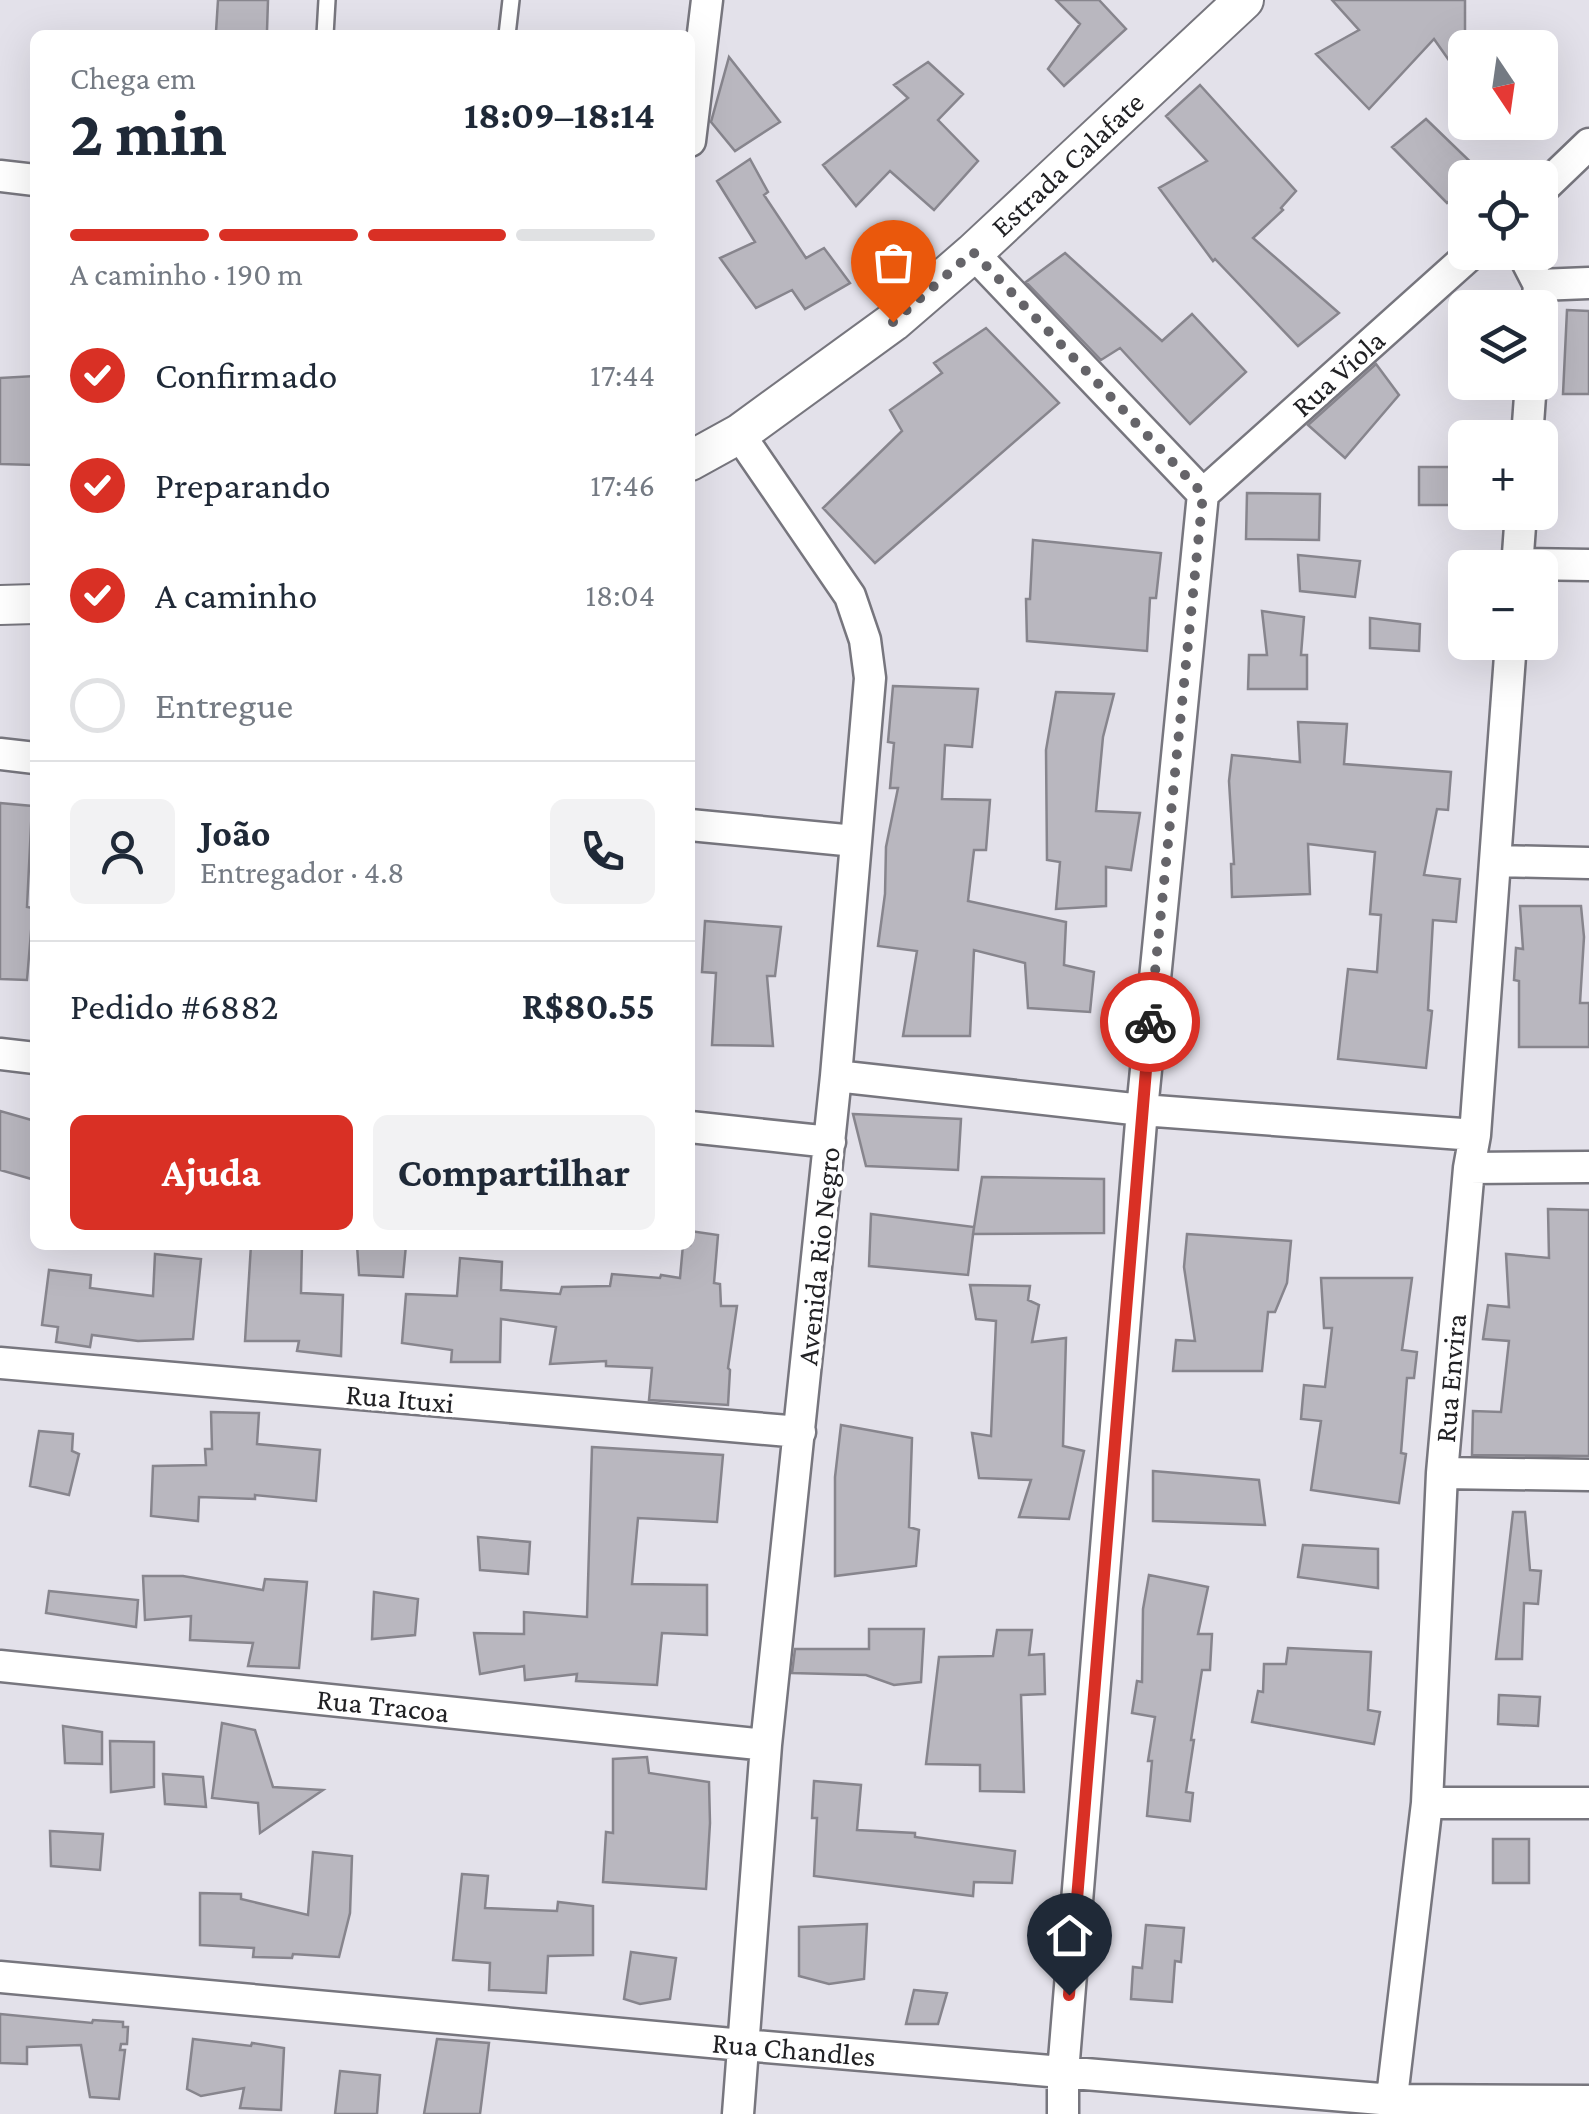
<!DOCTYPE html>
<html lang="pt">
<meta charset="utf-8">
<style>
:root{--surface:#fff;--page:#f2f2f3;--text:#1f2937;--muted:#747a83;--line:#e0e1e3;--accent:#d93025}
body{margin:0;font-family:"Crimson Pro",serif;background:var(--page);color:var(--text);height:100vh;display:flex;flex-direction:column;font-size:38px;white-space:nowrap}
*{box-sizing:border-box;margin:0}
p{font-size:32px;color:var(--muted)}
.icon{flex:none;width:55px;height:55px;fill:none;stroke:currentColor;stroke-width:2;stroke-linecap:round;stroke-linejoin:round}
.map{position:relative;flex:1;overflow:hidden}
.details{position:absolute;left:30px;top:30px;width:665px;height:1220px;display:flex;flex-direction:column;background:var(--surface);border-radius:15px;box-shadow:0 10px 40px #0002}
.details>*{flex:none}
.needle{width:65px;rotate:167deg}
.controls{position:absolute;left:1448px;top:30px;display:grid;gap:20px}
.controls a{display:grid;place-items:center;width:110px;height:110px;border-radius:15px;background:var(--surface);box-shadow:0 10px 40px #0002;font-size:50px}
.pin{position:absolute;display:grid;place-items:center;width:85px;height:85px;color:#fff;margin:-102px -42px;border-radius:50% 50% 50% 0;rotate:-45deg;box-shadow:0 0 10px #0007}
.pin .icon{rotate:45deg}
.courier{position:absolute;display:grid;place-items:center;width:100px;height:100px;margin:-50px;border:8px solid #d93025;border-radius:50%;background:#fff;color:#222;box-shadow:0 2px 12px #0007}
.summary em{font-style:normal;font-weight:700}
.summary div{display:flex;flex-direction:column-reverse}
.summary{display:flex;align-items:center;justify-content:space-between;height:170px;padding:0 40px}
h1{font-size:65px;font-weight:700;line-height:75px}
.bar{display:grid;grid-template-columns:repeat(4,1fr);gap:15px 10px;align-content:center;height:120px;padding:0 40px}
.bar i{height:12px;border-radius:8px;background:var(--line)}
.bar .current{background:var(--accent)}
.bar p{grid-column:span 4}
.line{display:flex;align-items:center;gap:25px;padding:0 40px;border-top:2px solid var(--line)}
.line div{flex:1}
.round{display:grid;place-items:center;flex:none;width:105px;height:105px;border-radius:15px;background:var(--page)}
ol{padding:0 40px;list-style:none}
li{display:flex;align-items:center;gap:30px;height:110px}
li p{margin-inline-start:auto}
li .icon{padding:10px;border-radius:50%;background:var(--accent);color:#fff;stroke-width:4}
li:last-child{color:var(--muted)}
li i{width:55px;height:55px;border:5px solid var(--line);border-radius:50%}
.button{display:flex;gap:20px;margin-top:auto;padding:20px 40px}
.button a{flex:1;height:115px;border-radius:15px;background:var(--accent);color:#fff;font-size:40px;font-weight:700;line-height:115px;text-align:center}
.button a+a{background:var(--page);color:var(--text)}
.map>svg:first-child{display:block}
.building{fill:#b9b7bf;stroke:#87858d;stroke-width:2.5}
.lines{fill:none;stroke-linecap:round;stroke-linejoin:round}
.service-casing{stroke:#77767e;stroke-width:20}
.minor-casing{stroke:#77767e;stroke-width:35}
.tertiary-casing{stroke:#77767e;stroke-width:42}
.service{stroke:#fff;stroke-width:15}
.minor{stroke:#fff;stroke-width:30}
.tertiary{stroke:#fff;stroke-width:38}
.done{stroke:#656469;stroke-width:10;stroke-dasharray:0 18}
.route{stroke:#d93025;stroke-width:12}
.labels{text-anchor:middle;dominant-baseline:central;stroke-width:8;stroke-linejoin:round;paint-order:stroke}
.street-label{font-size:30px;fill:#212124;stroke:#fff}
</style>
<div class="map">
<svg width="1589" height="2114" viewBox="0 0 1589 2114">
<rect width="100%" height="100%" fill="#e3e1ea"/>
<!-- building -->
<path class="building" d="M218,0h50l-1,31 -51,1z
M1056,0h43l27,29 -62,57 -16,-17 32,-45z
M1332,0h133v83l-31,-44 -65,70 -53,-55 43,-24z
M729,57l51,65 -45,29 -24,-29z
M928,62l35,32 -25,26 40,41 -44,49 -44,-39 -34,35 -33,-41 85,-67 -14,-13z
M1200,85l96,106 -15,17 2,2 -30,28 86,75 -41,33 -83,-87 -2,2 -54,-73 48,-27 -41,-45z
M1426,119l57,55 -4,4h-14v10l-18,15 -55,-56z
M750,159l18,33 -4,3 42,63 18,-10 26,35 -45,26 -13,-19 -36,18 -36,-50 35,-16 -38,-61z
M1065,253l97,88 30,-27 54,58 -56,52 -70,-76 -19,12 -75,-78z
M1567,310l22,1v83h-26z
M986,328l73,75 -184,160 -52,-55 79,-77 -12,-21 52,-37 -8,-10z
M1376,364l23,31 -54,63 -37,-33z
M35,376v89l-35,-1v-86z
M1419,467h46v38h-46z
M1247,493l73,1 -1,46 -73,-1z
M1033,540l128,13 -5,45h-6l-3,53 -120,-10 -1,-42h4z
M1298,555l62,6 -5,36 -55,-6z
M1262,611l42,6 -3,38h6v34h-59l1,-34h18z
M1370,618l50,6 -1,27 -49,-3z
M893,686l85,3 -6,58 -27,-2 -3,54 48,1 -4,50h-12l-6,51 98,21 -2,43 30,7 -4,40 -62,-4 -3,-45 -51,-13 -4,86h-67l14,-85 -39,-5 7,-52 1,-47 12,-59h-8l4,-45 -6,-1z
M1056,692l58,2 -11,43 -7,74 44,2 -9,57 -25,-3v39l-50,3 4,-47 -13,-2 -1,-110z
M1298,722l49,2 -3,40 107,8 -3,38 -11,-1 -13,66 36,4 -4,43 -23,-2 -5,90 4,1 -6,57 -88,-9 10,-90 29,3 4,-57 -11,-1 5,-62 -67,-8 2,50 -78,3 -1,-33h3l-5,-83 3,-26 68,7z
M0,803l32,3 -5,101 6,1 -6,72 -27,-1z
M1520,906h61l3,31 -4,66h9v44h-70v-66l-5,-1 2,-32 7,1z
M705,921l76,6 -6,49h-8l6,70 -61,-1 4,-72 -14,-1z
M0,1111l35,10v59l-35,-10z
M853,1114l108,5 -3,51 -92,-4z
M982,1177l122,2v54l-131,1z
M1548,1209l41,1v246l-117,-1 1,-44 28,1 8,-71 -26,-2 5,-34 21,2 -3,-53 43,4z
M871,1214l103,13 -6,48 -99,-9z
M690,1231l28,4 -4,48 6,1 1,22h16l-9,62 2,2 -2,35 -79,-5 3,-32 -46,-2v-5l-56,3 6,-37 -55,-8 -1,43h-49l1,-12 -50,-7 4,-49 51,2 3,-38 42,4 -1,28 59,4 2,-7 48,-1 2,-12 48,4 1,-3 19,3 3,-33h7z
M1187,1234l104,7 -4,42 -12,29h-7l-6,59h-89l3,-31 19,1 -11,-74z
M251,1245h51l-1,48 42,2 -2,61 -44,-5 2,-10h-54z
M357,1245h49l-3,32 -44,-2z
M155,1254l46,5 -8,80 -55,2 -46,-6 -2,12 -34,-5 2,-15 -16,-2 7,-55 42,5 -1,13 63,8z
M1321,1278h91l-10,72 15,2 -3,26h-7l-6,75 5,1 -7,49 -88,-13 10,-69 -20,-2 3,-34 21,2 7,-59h-8z
M970,1285l60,1 -2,14 11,5 -7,37 34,-4 -3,108 21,5 -15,68 -50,-2 12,-37 -52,-2 -7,-45 19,3 5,-115 -20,-2z
M211,1412l48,1 -2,31 63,6 -4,51 -61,-6v4l-56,-2 -1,24 -47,-5 2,-50 53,-1 -1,-16h7z
M841,1425l71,13 -3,89 10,3 -3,36 -81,10v-99z
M39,1431l34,3 -1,17 7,3 -10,41 -39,-9z
M592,1447l131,8 -6,67 -79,-4 -6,66 75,1v50l-45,-2 -5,52 -81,-4 1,-7 -52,6 -1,-14 -44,8 -6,-41 50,1v-22l63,5z
M1153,1471l106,9 6,45 -112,-4z
M1513,1512h12l5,58 11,1 -3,33 -14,-1 -2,56h-26z
M478,1537l52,5 -2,32 -48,-4z
M1303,1545l75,4v39l-80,-11z
M1149,1575l59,12 -10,47h14l-2,36h-8l-11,70h3l-8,52 7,1 -3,28 -43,-5 5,-55h-4l7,-44 -23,-4 5,-32 5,1 1,-73z
M143,1576h40l80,14 2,-11 42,3 -8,86 -51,-2 5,-23 -63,-3 1,-24 -46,4z
M49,1591l89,9 -2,27 -90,-14z
M374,1592l44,7 -3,36 -43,4z
M869,1629h55l-3,53 -27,3 -28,-10 -74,-2 3,-24h74z
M997,1630h35l-3,25 15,-1 1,40 -24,1 3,97 -44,-1v-26l-54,-1 13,-107 54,-1z
M1288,1648l83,4 -3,58 12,2 -6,32 -122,-22 6,-31 5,1 1,-28h22z
M1499,1695l41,2 -2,29 -40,-2z
M222,1723l33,7 18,57 50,3 -63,43 -2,-30 -46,-5z
M63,1726l39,6v32l-37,-1z
M110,1741l44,1v45l-43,5z
M647,1757l2,16 60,9 1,41 -4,66 -103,-7 3,-50 7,1v-74z
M163,1774l40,3 3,30 -41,-3z
M814,1781l47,4 -4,45 58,3v4l100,14 -3,32 -38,-1 -1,14 -159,-20 3,-58h-5z
M50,1831l53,3 -3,36 -49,-4z
M1493,1839h36v44h-36z
M313,1852l39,4 -2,57 -11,44 -46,-3 -1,4 -39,-1 1,-9 -54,-3v-52l41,1v5l67,16z
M462,1874l26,2 -3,32 72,3 1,-9 35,4v49l-45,1 -2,37 -57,-3 1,-27 -37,-3z
M867,1924l-3,55 -35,5 -30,-8v-49z
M1146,1925l38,3 -3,34 -6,-1 -3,41 -41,-3 2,-32 9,1z
M631,1952l45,6 -6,41 -30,5 -16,-5z
M914,1990l33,3 -9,31h-32z
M0,2014l92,9 1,-3 30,2v5h5l-1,17h-6l-1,6h5l-6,49 -29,-2 -9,-52 -54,2v17l-27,-1z
M193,2039l58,7 1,-3 32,5 -3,62 -41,-2 4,-20 -43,8 -14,-7z
M437,2039l52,4 -9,71h-56z
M340,2071l40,4 -3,39h-42z"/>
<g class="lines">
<defs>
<path id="service" d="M325,35l2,-35
M507,35l4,-35"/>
<path id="minor" d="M690,141l17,-141
M0,176l35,4
M1540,191l49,-47
M1522,252l17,33 -2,23
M973,253l230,241 -61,616 -79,962v42
M1539,285l50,-2
M1527,438l4,-56
M1203,494l270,-242
M1517,564l72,1
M1517,568l4,-56
M0,754l35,4
M690,825l165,16
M1495,861l94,2
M0,1054l35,4
M836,1076l306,34 333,25
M690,1127l140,15
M1469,1168l120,-1
M0,1363l800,69
M1442,1473l147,2
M0,1666l766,79
M1427,1803h162
M0,1977l743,68 649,55 197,1
M738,2114l28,-369 70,-669 34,-398 -5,-38 -15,-44 -111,-162
M1390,2114l37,-311 15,-330 27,-305 6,-33 36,-493"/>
<path id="tertiary" d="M690,461l49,-27 154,-112 80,-69 271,-253
M0,605l35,-1"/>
</defs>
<!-- service casing -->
<use href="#service" class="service-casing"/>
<!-- minor casing -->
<use href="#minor" class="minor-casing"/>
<!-- tertiary casing -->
<use href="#tertiary" class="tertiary-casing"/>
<!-- service -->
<use href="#service" class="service"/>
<!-- minor -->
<use href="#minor" class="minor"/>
<!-- tertiary -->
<use href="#tertiary" class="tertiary"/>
</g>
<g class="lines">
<!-- done -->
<path class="done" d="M893,322l80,-70 230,242 -53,528"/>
<!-- route -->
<path class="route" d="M1069,1995l81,-973"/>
</g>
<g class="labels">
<!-- street labels -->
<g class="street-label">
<text transform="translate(1067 164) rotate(-43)">Estrada Calafate</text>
<text transform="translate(1338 373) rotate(-42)">Rua Viola</text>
<text transform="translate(818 1256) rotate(-84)">Avenida Rio Negro</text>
<text transform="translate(1450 1378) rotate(-85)">Rua Envira</text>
<text transform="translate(400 1398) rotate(5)">Rua Ituxi</text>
<text transform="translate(383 1705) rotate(6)">Rua Tracoa</text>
<text transform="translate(794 2049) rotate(5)">Rua Chandles</text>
</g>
</g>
</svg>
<div class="controls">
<a><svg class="needle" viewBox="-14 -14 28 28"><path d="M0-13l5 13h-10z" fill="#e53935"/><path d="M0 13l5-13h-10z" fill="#747a83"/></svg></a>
<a><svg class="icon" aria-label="locate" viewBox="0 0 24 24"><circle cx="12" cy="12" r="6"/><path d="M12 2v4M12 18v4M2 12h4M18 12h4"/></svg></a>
<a><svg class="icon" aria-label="layers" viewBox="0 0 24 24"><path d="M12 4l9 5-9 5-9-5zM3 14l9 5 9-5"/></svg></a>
<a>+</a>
<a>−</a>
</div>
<div class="pin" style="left:893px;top:322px;background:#ea580c"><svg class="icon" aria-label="bag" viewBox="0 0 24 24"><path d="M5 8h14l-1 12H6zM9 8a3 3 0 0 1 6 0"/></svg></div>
<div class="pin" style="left:1069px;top:1995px;background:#1f2937"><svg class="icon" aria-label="home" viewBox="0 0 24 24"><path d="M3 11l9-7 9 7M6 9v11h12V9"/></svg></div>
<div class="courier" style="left:1150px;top:1022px"><svg class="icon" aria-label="bike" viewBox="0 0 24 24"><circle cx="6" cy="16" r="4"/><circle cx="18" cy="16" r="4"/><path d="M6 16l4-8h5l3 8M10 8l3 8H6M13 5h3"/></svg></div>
<section class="details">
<div class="summary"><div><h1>2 min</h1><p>Chega em</p></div><em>18:09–18:14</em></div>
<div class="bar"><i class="current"></i><i class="current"></i><i class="current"></i><i></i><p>A caminho · 190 m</p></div>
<ol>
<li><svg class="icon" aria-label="check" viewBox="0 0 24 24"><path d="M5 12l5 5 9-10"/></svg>Confirmado<p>17:44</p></li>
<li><svg class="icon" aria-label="check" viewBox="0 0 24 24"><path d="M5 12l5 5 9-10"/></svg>Preparando<p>17:46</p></li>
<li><svg class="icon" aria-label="check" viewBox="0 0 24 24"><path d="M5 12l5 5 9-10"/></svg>A caminho<p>18:04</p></li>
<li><i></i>Entregue</li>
</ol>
<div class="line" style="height:180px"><a class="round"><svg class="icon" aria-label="person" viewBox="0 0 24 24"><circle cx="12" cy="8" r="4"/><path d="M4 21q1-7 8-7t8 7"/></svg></a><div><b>João</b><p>Entregador · 4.8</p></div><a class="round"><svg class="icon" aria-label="phone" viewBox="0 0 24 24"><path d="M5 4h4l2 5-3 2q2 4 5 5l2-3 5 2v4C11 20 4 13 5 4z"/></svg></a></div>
<div class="line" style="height:130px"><div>Pedido #6882</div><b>R$80.55</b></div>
<div class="button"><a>Ajuda</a><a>Compartilhar</a></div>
</section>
</div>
